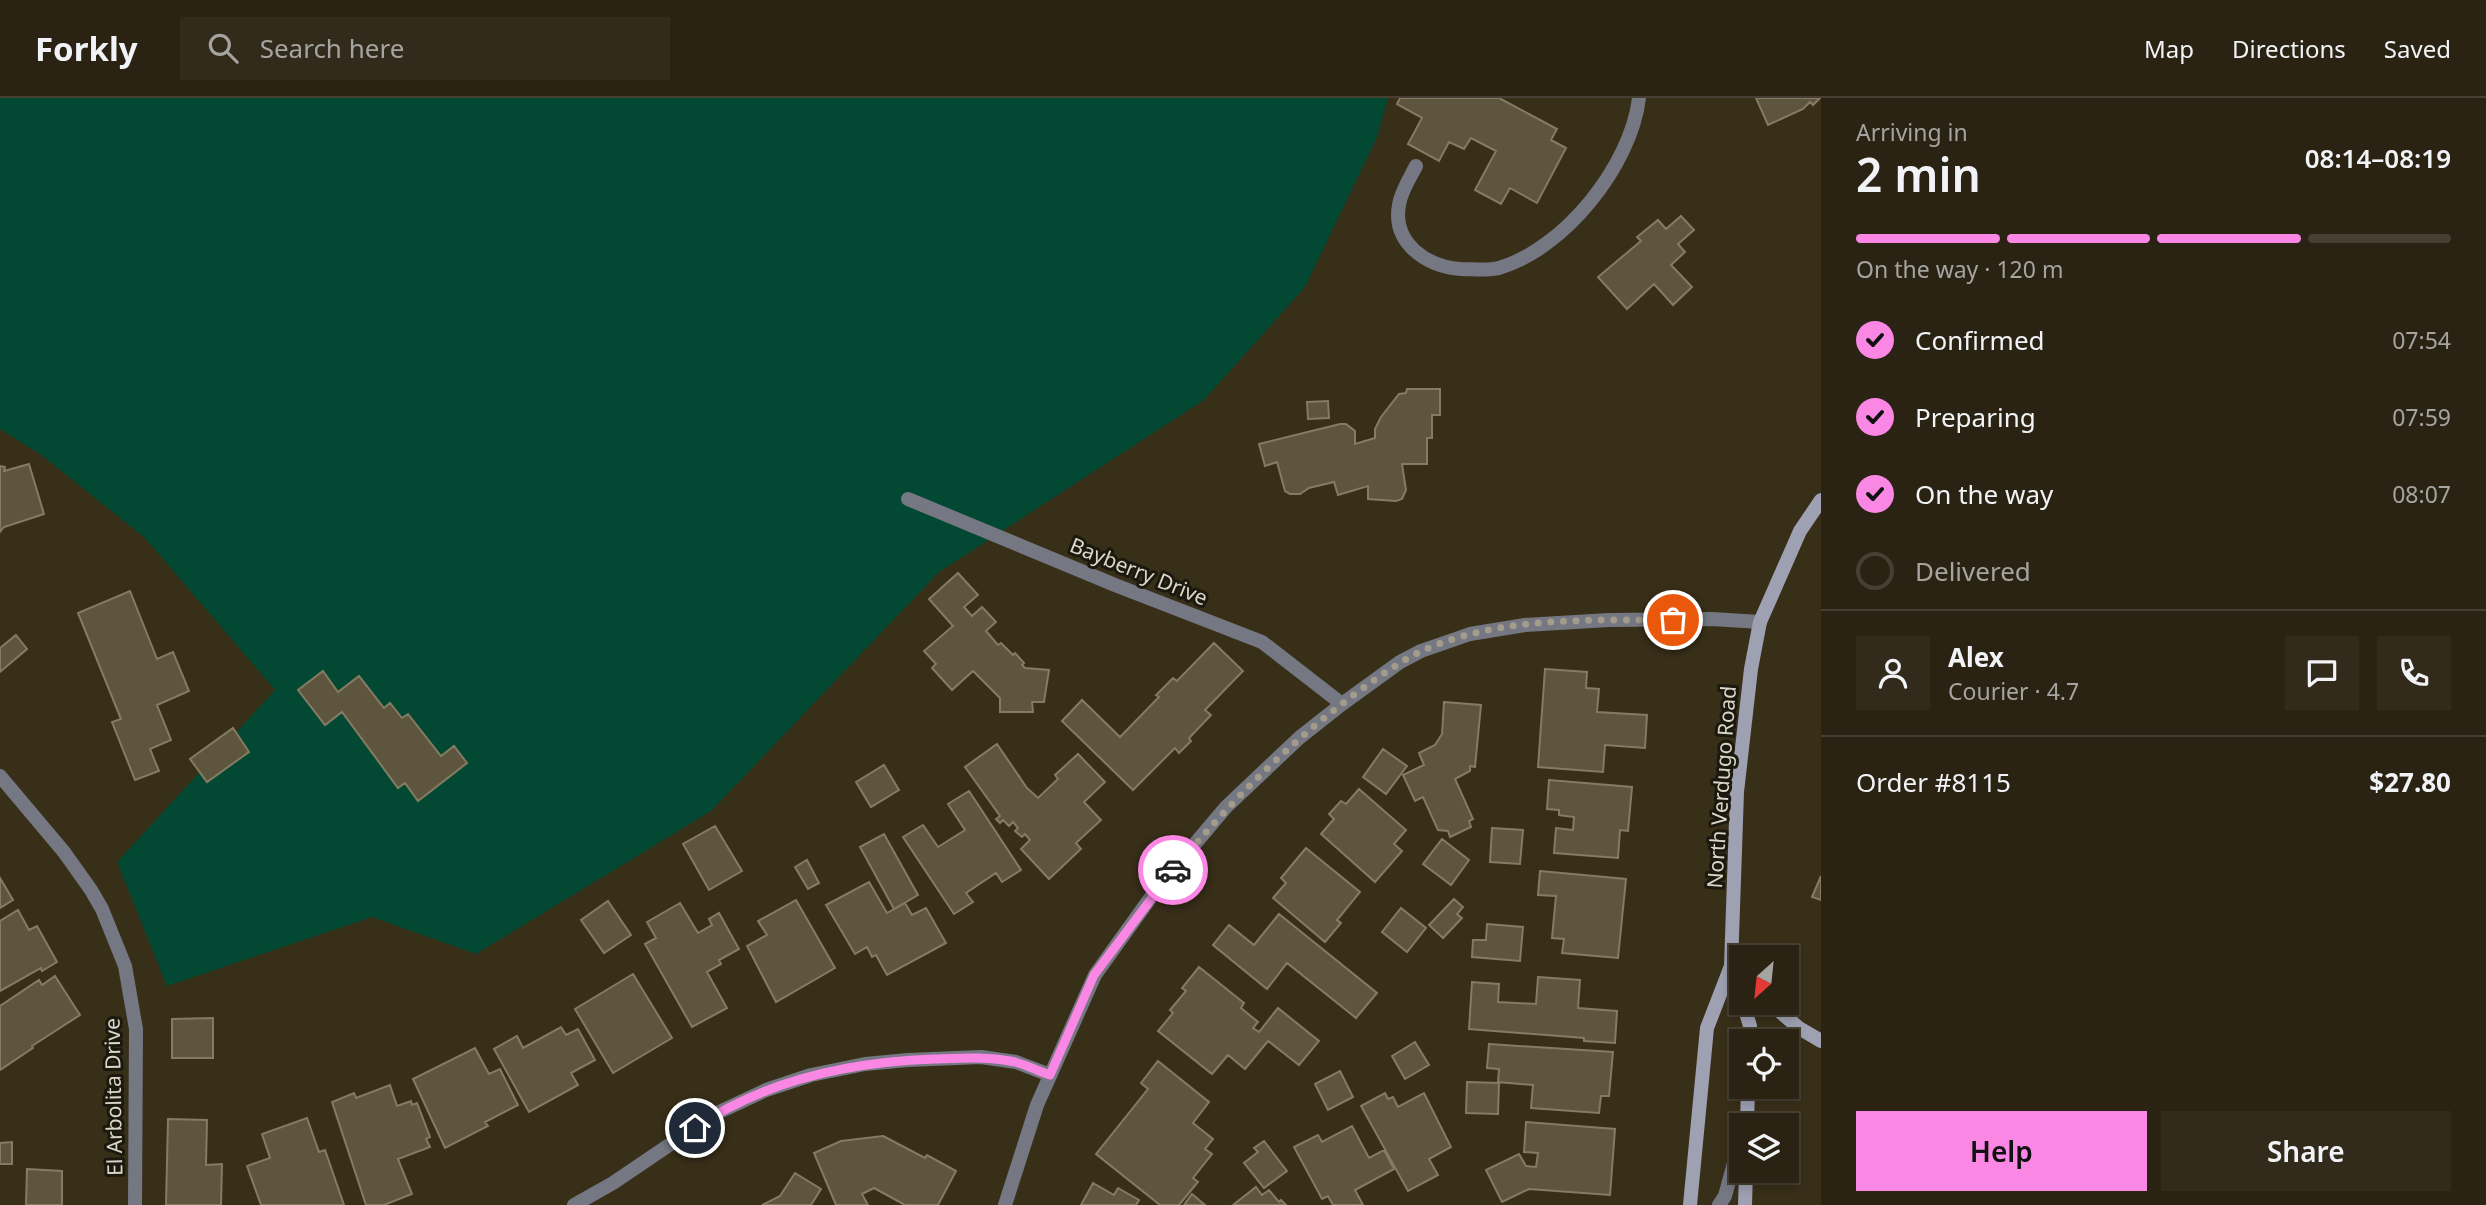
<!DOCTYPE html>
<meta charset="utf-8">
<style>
:root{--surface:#2a2313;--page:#322b1c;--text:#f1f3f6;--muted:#a5a4a0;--line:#464033;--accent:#fb87e5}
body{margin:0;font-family:"Noto Sans",sans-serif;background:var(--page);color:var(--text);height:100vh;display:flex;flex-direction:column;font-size:26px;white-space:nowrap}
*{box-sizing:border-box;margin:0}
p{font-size:23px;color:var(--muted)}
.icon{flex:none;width:38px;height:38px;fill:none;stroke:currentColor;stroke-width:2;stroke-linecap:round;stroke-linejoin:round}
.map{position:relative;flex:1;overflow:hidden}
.details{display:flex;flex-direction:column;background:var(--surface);width:665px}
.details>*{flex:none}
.needle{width:46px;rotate:207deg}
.tools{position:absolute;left:1729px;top:847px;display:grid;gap:14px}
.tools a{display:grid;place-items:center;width:70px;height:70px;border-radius:0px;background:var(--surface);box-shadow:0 4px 10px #0003,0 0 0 2px var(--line);font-size:35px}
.pin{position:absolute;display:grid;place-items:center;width:60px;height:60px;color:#fff;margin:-30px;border:4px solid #fff;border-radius:50%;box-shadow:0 2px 7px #0007}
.courier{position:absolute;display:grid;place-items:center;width:70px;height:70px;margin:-35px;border:5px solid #fb87e5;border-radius:50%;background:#fff;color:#222;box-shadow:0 2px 9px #0007}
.overview em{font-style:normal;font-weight:600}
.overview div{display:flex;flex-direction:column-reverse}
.overview{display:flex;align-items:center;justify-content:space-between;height:119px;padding:0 35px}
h1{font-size:46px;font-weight:600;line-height:52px}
.bar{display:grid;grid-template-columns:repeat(4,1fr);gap:10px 7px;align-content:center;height:84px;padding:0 35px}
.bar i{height:9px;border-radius:5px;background:var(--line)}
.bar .selected{background:var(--accent)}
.bar p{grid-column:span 4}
.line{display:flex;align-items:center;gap:18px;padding:0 35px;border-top:2px solid var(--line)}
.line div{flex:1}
.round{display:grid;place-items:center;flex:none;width:74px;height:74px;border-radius:0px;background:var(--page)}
ol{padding:0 35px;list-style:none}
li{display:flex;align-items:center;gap:21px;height:77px}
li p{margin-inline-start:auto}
li .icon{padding:7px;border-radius:50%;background:var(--accent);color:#111;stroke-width:4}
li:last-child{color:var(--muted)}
li i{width:38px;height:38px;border:4px solid var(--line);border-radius:50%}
.cta{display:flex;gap:14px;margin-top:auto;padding:14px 35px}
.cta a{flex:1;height:80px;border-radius:0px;background:var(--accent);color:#111;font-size:28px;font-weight:600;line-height:80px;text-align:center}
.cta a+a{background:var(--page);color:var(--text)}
header{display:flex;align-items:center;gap:42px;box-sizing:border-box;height:98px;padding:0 35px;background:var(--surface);border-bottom:2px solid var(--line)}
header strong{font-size:33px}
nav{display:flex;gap:38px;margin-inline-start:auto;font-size:24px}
.search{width:490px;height:63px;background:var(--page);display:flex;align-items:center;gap:18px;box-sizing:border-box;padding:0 24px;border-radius:0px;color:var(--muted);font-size:26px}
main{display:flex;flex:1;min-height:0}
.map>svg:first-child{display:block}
.green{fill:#034832}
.building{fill:#5e553e;stroke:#857b63;stroke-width:2}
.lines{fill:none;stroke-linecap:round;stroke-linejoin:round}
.minor{stroke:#757883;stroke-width:14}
.tertiary{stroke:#757883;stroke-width:14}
.secondary{stroke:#9da1b2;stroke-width:14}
.done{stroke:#a39c8b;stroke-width:7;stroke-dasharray:0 12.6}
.route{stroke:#fb87e5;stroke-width:9}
.labels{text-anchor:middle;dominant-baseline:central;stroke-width:6;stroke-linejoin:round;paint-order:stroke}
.street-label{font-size:21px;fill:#dcd6c9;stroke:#1b180e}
</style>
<header>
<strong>Forkly</strong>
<div class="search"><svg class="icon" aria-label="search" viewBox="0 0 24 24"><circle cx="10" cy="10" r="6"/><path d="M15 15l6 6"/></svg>Search here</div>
<nav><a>Map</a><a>Directions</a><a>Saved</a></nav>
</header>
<main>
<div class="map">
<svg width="1821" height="1107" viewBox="0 0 1821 1107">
<rect width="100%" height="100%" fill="#382f19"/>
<!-- green -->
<path class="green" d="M0,0h1388l-11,39 -72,150 -101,113 -265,172 -228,239 -235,143 -104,-37 -205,69 -50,-124 158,-172 -130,-152 -105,-84 -40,-25z"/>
<!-- building -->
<path class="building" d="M1400,0h99l58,31 -6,11 15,8 -29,55 -27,-15 -9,16 -26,-14 21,-39 -25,-13 -7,11 -15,-7 -10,19 -31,-17 14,-26 -25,-14z
M1756,0h64l-7,7 -3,-3 -7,7 -35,16z
M1681,118l13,14 -16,14 7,8 -14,13 21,22 -19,18 -19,-21 -27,25 -29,-32 43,-36 -4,-4 21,-17 8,9z
M1407,291h33v26h-8v23h-5v26h-25l4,26 -4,9 -6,2 -28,-2v-13l-30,9 -4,-13 -25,6 -9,6h-10l-5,-3 -8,-29 -12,4 -6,-22 81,-20h6l9,7v13l20,-6v-9l6,-12 18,-23 7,-1z
M1328,303l1,17 -21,1 -1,-17z
M29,366l15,50 -40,13 -4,5v-66l5,1 -1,4z
M958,475l20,22 -14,12 8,9 10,-9 14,15 -10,9 12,14 3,-2 12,12 2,-2 9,10 -2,2 3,3 24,2 -5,32h-12l1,10h-33v-14l-27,-27 -21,19 -20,-22 4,-4 -12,-13 29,-25 -24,-27z
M130,493l27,68 16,-7 16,39 -32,14 14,35 -21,9 9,22 -24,9 -23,-58 9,-3 -43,-106z
M16,537l11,14 -27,23v-24z
M1214,545l29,28 -38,39 6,5 -22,23 2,3 -12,12 -4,-5 -42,42 -71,-69 20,-21 38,37 39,-40 -3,-2 17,-17 4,3z
M1545,571l42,3 -1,16 13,1 -2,23 50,3 -2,33 -40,-3 -2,27 -65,-5z
M323,573l15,21 21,-16 25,32 6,-5 12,15 6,-4 33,42 13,-10 13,17 -49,38 -13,-18 -7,5 -56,-76 -17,13 -27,-35z
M1444,604l37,3 -6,62 -5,-1v5l-15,8 18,40 -4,2 2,6 -21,10 -2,-6 -10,-1 -15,-33 -8,4 -12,-26 21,-10 -5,-12 16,-8 7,-11z
M233,630l16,24 -42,30 -17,-23z
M997,646l30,44 11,10 20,-19 -3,-4 23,-21 27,28 -21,20 17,18 -25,23 5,6 -32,30 -28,-30 9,-9 -5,-6 -3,3 -7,-6 3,-3 -5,-6 -4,4 -6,-6 -3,3 -4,-4 4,-3 -35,-49z
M1383,651l24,17 -21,28 -23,-17z
M884,667l15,25 -28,17 -15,-25z
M1549,682l83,7 -4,44 -8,-1 -2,28 -64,-5 2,-25 17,2 1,-13 -15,-2v-5l-12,-1z
M1359,691l47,41 -12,14 8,7 -27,31 -54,-48 13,-15 -5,-5 12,-13 5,3z
M969,693l52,79 -19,12 -6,-9 -30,20 7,9 -19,12 -51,-77 20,-12 15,22 27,-17 -17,-26z
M715,728l27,45 -33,19 -26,-46z
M1492,730l31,2 -3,34 -30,-2z
M884,736l34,61 -24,14 -34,-62z
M1442,741l27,21 -18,25 -28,-21z
M1306,750l54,44 -23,28 4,3 -16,19 -52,-44 13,-15 -5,-5z
M807,762l12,23 -11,6 -13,-22z
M1540,773l86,8 -8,79 -56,-5 2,-14 -12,-1 4,-42 -18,-1z
M1821,778v24l-9,-3z
M0,780l13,22 -13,8z
M869,784l18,31 18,-10 7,12 14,-7 20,35 -59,32 -11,-20 -4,2 -5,-10 -12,7 -29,-49z
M1454,801l9,8 -6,7 5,4 -19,20 -14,-13z
M796,802l39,68 -59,34 -29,-56 20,-11 -9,-14z
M608,803l23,34 -27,18 -23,-33z
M680,805l18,30 14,-8 -3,-6 10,-6 20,36 -20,11 2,4 -14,8 20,36 -35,19 -47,-83 11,-6 -9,-16z
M1401,810l25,20 -19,24 -25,-20z
M18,812l11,20 8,-4 20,36 -15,9 -1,-3 -41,23v-70z
M1279,816l98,79 -21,25 -69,-55 -20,26 -54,-44 16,-20 25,20z
M1487,826l36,3 -3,34 -48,-4 1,-17h13z
M1199,869l45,36 -3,5 17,14 -5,6 6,4 19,-24 41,33 -20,24 -31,-24 -23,28 -17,-14 -16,19 -54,-43 15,-18 -3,-3 16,-19 -4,-3z
M633,876l39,64 -59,35 -38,-64z
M55,878l25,39 -48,31 1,2 -33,22v-64l39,-26 3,5z
M1538,879l42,3 -2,28 39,3 -2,32 -31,-2v-3l-115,-9 3,-47 27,2 -1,18 38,2z
M213,920v40h-41v-39z
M561,929l5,8 12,-6 17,31 -24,13 7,12 -49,27 -35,-63 23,-13 6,12z
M1415,944l14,23 -24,14 -13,-23z
M1489,946l124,8 -4,44h-8l-2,17 -68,-5 2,-23 -35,-3 1,-13 -12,-1z
M475,950l14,26 11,-5 18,36 -33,17 3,4 -43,22 -32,-69z
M1158,963l51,41 -16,21 20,16 -8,10 7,5 -19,24 5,4 -19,23h-19l-64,-51 52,-65 -7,-6z
M1340,973l13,26 -25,13 -13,-26z
M1467,984l32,1 -1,31 -32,-1z
M390,987l7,21 14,-5 1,4 5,-2 13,34 -4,2 4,8 -32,12 14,35 -28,11h-18l-34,-103 22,-9 2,5z
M1385,995l3,6 5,-2 5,10 26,-14 27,54 -22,12 9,16 -30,16 -47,-85z
M307,1020l12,34 6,-2 19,55h-83l-14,-39 23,-8 -8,-24z
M168,1021l39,1 -1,45 16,-1 -1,41h-55z
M1526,1024l89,7 -5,66 -81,-6 -27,13 -16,-32 33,-16 7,12 10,1 2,-14 -14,-1z
M1352,1028l17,32 15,-8 10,19 -39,21 8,15h-30l-5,-9 -6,3 -28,-52 24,-12 4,7z
M883,1038l42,22 2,-3 29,16 -18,34h-33l-31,-17 -12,6 6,11h-32l-22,-52 27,-12z
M1264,1043l23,30 -23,17 -20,-25 14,-11 -4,-4z
M12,1044v22h-12v-21z
M27,1071l35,2v34h-36z
M795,1075l26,16 -10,16h-49l18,-9z
M1093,1085l21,12 4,-7 21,12 -3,5h-55z
M1256,1089l6,8 7,-5 10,12 2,-2 5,5h-53z
M1192,1096l13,11h-21z"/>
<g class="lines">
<!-- minor -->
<path class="minor" d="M1416,68c-6,12 -15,25 -17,39 -7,39 29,62 62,64 12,0 27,2 38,-1 65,-19 132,-102 140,-170
M908,401l207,86 147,57 80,62
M0,678l64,76 27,38 11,19 23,57 11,63 -1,176
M574,1107l39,-22 102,-69 51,-24 45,-15 54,-11 43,-4 73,-3 35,5 34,13
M1719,1107l6,-9 16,-59"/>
<!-- tertiary -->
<path class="tertiary" d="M1005,1107l32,-100 58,-130 61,-85 70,-83 73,-69 43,-34 58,-42 21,-11 49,-17 55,-9 84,-5 103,-1 48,3"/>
<!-- secondary -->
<path class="secondary" d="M1741,900l-10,-32 6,-174 14,-123 9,-47 40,-91 21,-31
M1743,905l7,23 -1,15
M1770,905l29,25 22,13
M1747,1027l1,-38
M1690,1107l17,-177 24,-62
M1745,1107l1,-34"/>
</g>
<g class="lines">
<!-- done -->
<path class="done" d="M1173,772c56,-66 112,-124 182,-176 29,-21 57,-42 92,-53 71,-24 151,-21 226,-21"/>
<!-- route -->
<path class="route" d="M695,1030c70,-48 155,-66 239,-69 27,-1 54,-3 81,3 12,3 23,9 35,13l44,-100 79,-105"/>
</g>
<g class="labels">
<!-- street labels -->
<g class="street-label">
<text transform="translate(1139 473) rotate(22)">Bayberry Drive</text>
<text transform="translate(1721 689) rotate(-86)">North Verdugo Road</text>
<text transform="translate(113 999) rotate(-91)">El Arbolita Drive</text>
</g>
</g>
</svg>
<div class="tools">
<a><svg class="needle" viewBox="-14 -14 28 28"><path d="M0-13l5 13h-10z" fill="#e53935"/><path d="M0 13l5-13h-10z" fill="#a5a4a0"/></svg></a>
<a><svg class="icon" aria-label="locate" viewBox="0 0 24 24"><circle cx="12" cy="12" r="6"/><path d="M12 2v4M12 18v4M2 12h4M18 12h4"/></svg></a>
<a><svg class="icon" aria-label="layers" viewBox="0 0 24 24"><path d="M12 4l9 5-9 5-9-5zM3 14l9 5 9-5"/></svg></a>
</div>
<div class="pin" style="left:1673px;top:522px;background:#ea580c"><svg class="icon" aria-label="bag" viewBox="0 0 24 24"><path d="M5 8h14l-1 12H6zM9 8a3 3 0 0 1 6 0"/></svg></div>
<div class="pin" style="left:695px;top:1030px;background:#1f2937"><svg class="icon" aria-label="home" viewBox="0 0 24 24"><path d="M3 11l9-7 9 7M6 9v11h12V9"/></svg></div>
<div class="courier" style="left:1173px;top:772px"><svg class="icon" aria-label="car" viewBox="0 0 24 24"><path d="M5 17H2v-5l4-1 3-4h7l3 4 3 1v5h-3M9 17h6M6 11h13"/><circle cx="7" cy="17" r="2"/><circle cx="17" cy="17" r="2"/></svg></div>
</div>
<section class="details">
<div class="overview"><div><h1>2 min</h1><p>Arriving in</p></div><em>08:14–08:19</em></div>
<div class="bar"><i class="selected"></i><i class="selected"></i><i class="selected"></i><i></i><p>On the way · 120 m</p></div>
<ol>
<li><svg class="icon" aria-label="check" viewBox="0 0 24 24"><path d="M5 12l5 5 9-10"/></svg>Confirmed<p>07:54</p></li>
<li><svg class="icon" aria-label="check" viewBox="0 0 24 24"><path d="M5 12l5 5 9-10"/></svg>Preparing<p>07:59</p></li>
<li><svg class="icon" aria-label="check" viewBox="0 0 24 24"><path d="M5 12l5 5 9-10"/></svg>On the way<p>08:07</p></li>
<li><i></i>Delivered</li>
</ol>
<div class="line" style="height:126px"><a class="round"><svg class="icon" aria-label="person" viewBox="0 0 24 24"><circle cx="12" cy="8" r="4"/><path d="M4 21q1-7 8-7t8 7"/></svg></a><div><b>Alex</b><p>Courier · 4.7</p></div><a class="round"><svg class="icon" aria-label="chat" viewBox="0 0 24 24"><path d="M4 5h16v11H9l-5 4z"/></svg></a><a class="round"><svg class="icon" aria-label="phone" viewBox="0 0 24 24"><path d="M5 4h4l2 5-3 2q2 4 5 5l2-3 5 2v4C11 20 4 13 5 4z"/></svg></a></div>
<div class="line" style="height:91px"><div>Order #8115</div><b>$27.80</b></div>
<div class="cta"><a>Help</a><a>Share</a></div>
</section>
</main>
